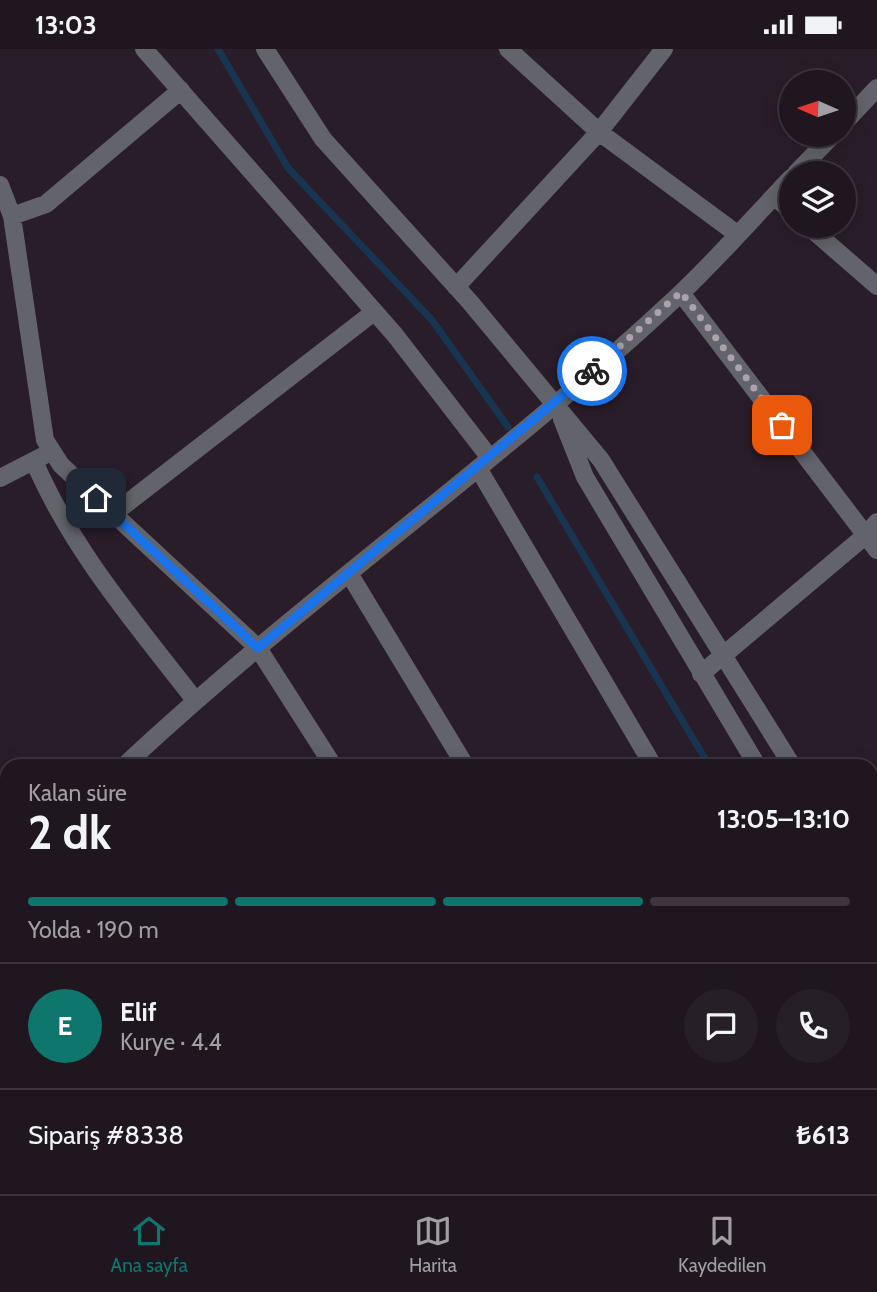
<!DOCTYPE html>
<html lang="tr">
<meta charset="utf-8">
<style>
:root{--surface:#1f161f;--page:#271f28;--text:#f1f3f6;--muted:#a19fa4;--line:#3c353d;--accent:#0f766e}
body{margin:0;font-family:Cabin,sans-serif;background:var(--page);color:var(--text);height:100vh;display:flex;flex-direction:column;font-size:26px;white-space:nowrap}
*{box-sizing:border-box;margin:0}
p{font-size:23px;color:var(--muted)}
.icon{flex:none;width:38px;height:38px;fill:none;stroke:currentColor;stroke-width:2;stroke-linecap:round;stroke-linejoin:round}
.map{position:relative;flex:1;overflow:hidden}
.side{position:absolute;left:0px;top:710px;width:878px;height:436px;display:flex;flex-direction:column;background:var(--surface);border-radius:21px 21px 0 0;box-shadow:0 4px 18px #0003,0 0 0 2px var(--line)}
.side>*{flex:none}
.needle{width:46px;rotate:273deg}
.fabs{position:absolute;left:779px;top:21px;display:grid;gap:14px}
.fabs a{display:grid;place-items:center;width:77px;height:77px;border-radius:50%;background:var(--surface);box-shadow:0 4px 18px #0003,0 0 0 2px var(--line);font-size:35px}
.pin{position:absolute;display:grid;place-items:center;width:60px;height:60px;color:#fff;margin:-30px;border-radius:14px;box-shadow:0 4px 10px #0006}
.courier{position:absolute;display:grid;place-items:center;width:70px;height:70px;margin:-35px;border:5px solid #1a73e8;border-radius:50%;background:#fff;color:#222;box-shadow:0 2px 9px #0007}
.headline em{font-style:normal;font-weight:700}
.headline div{display:flex;flex-direction:column-reverse}
.headline{display:flex;align-items:center;justify-content:space-between;height:119px;padding:0 28px}
h1{font-size:46px;font-weight:700;line-height:52px}
.bar{display:grid;grid-template-columns:repeat(4,1fr);gap:10px 7px;align-content:center;height:84px;padding:0 28px}
.bar i{height:9px;border-radius:5px;background:var(--line)}
.bar .active{background:var(--accent)}
.bar p{grid-column:span 4}
.line{display:flex;align-items:center;gap:18px;padding:0 28px;border-top:2px solid var(--line)}
.line div{flex:1}
.round{display:grid;place-items:center;flex:none;width:74px;height:74px;border-radius:37px;background:var(--page)}
.status{display:flex;justify-content:space-between;align-items:center;height:49px;padding:0 35px;background:var(--surface);direction:ltr}
.status svg{height:19px;fill:currentColor}
.dock{display:flex;justify-content:space-around;align-items:center;height:98px;border-top:2px solid var(--line);background:var(--surface);font-size:19px;color:var(--muted)}
.dock a{display:grid;justify-items:center;gap:4px}
.dock .active{color:var(--accent)}
.map>svg:first-child{display:block}
.lines{fill:none;stroke-linecap:round;stroke-linejoin:round}
.stream{stroke:#183453;stroke-width:7}
.minor{stroke:#63636b;stroke-width:18}
.done{stroke:#aca2ac;stroke-width:7;stroke-dasharray:0 12.6}
.route{stroke:#1a73e8;stroke-width:9}
</style>
<div class="status"><b>13:03</b><svg viewBox="0 0 49 12"><path d="M0 12V9h3v3zM5 12V6h3v6zM10 12V3h3v9zM15 12V0h3v12zM26 1h20v11H26zM47 4h2v5h-2z"/></svg></div>
<div class="map">
<svg width="877" height="1145" viewBox="0 0 877 1145">
<rect width="100%" height="100%" fill="#291d29"/>
<g class="lines">
<!-- stream -->
<path class="stream" d="M218,0l70,119 144,152 76,107
M537,428l173,290
M872,985l5,9"/>
<!-- minor -->
<path class="minor" d="M144,0l251,286 95,123
M265,0l58,90 147,163 131,158 192,307
M508,0l91,83 138,102
M844,74l33,-35
M796,124l37,-38
M0,136l12,31 33,224 16,25 197,183 76,119
M774,147l17,15
M12,167l34,-12 135,-114
M808,177l69,60
M456,238l143,-155 65,-83
M681,244l196,257
M562,370l23,58 173,290
M34,412c38,89 102,163 161,239
M478,419l176,299
M0,429l43,-22
M113,465l261,-202
M350,526l116,192
M701,625l165,-139 11,-13
M123,718c178,-167 380,-307 558,-474 38,-36 74,-77 110,-115
M0,751l7,12
M7,794l-2,14 2,12
M872,839l5,9
M872,900l5,9
M872,1078v5
M108,1139l1,6
M347,1139l8,6
M510,1139l7,6
M847,1139l6,6
M291,1145l3,-6
M814,1145l6,-6"/>
</g>
<g class="lines">
<!-- done -->
<path class="done" d="M592,322l89,-79 101,133"/>
<!-- route -->
<path class="route" d="M96,449l162,150 334,-277"/>
</g>
</svg>
<div class="fabs">
<a><svg class="needle" viewBox="-14 -14 28 28"><path d="M0-13l5 13h-10z" fill="#e53935"/><path d="M0 13l5-13h-10z" fill="#a19fa4"/></svg></a>
<a><svg class="icon" aria-label="layers" viewBox="0 0 24 24"><path d="M12 4l9 5-9 5-9-5zM3 14l9 5 9-5"/></svg></a>
</div>
<div class="pin" style="left:782px;top:376px;background:#ea580c"><svg class="icon" aria-label="bag" viewBox="0 0 24 24"><path d="M5 8h14l-1 12H6zM9 8a3 3 0 0 1 6 0"/></svg></div>
<div class="pin" style="left:96px;top:449px;background:#1f2937"><svg class="icon" aria-label="home" viewBox="0 0 24 24"><path d="M3 11l9-7 9 7M6 9v11h12V9"/></svg></div>
<div class="courier" style="left:592px;top:322px"><svg class="icon" aria-label="bike" viewBox="0 0 24 24"><circle cx="6" cy="16" r="4"/><circle cx="18" cy="16" r="4"/><path d="M6 16l4-8h5l3 8M10 8l3 8H6M13 5h3"/></svg></div>
<section class="side">
<div class="headline"><div><h1>2 dk</h1><p>Kalan süre</p></div><em>13:05–13:10</em></div>
<div class="bar"><i class="active"></i><i class="active"></i><i class="active"></i><i></i><p>Yolda · 190 m</p></div>
<div class="line" style="height:126px"><b class="round" style="background:var(--accent);color:#fff">E</b><div><b>Elif</b><p>Kurye · 4.4</p></div><a class="round"><svg class="icon" aria-label="chat" viewBox="0 0 24 24"><path d="M4 5h16v11H9l-5 4z"/></svg></a><a class="round"><svg class="icon" aria-label="phone" viewBox="0 0 24 24"><path d="M5 4h4l2 5-3 2q2 4 5 5l2-3 5 2v4C11 20 4 13 5 4z"/></svg></a></div>
<div class="line" style="height:91px"><div>Sipariş #8338</div><b>₺613</b></div>
</section>
</div>
<nav class="dock">
<a class="active"><svg class="icon" aria-label="home" viewBox="0 0 24 24"><path d="M3 11l9-7 9 7M6 9v11h12V9"/></svg>Ana sayfa</a>
<a><svg class="icon" aria-label="map" viewBox="0 0 24 24"><path d="M3 6l6-2 6 2 6-2v14l-6 2-6-2-6 2zM9 4v14M15 6v14"/></svg>Harita</a>
<a><svg class="icon" aria-label="saved" viewBox="0 0 24 24"><path d="M7 4h10v16l-5-4-5 4z"/></svg>Kaydedilen</a>
</nav>
